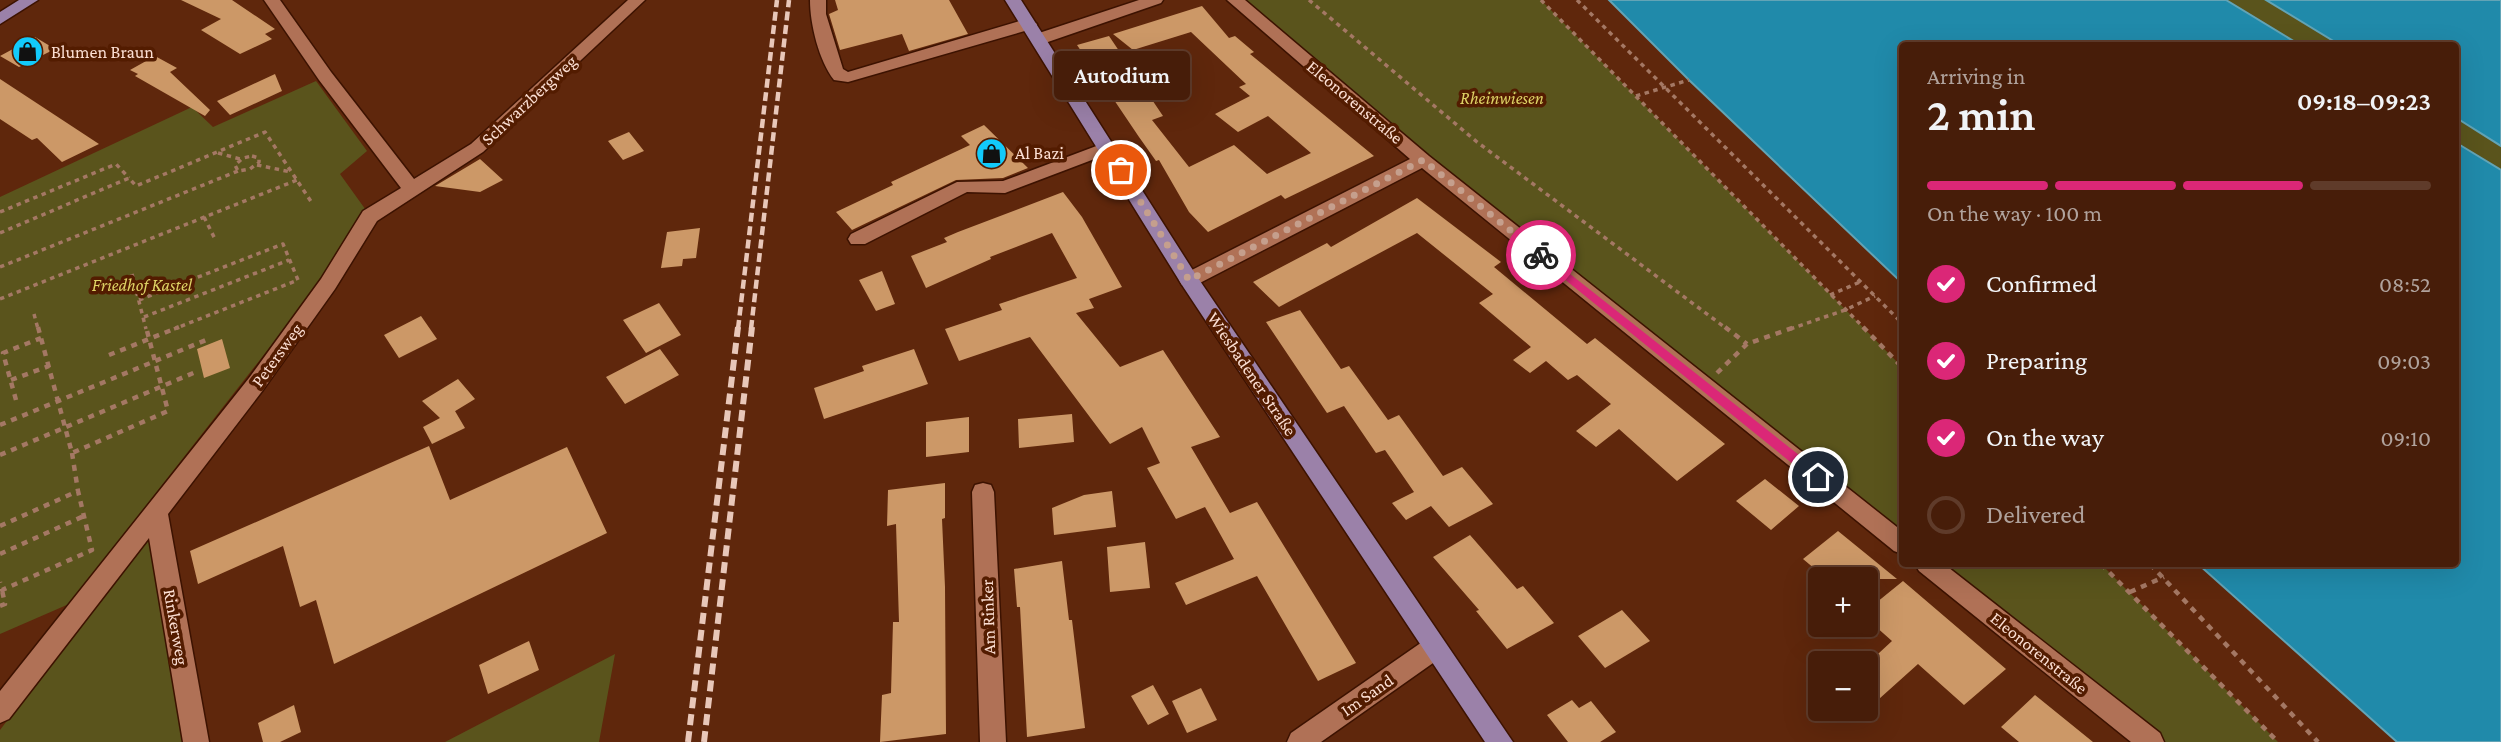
<!DOCTYPE html>
<meta charset="utf-8">
<style>
:root{--surface:#471d09;--page:#4e2612;--text:#f1f3f6;--muted:#b0a29c;--line:#5f3b2a;--accent:#db2777}
body{margin:0;font-family:"Crimson Pro",serif;background:var(--page);color:var(--text);height:100vh;display:flex;flex-direction:column;font-size:26px;white-space:nowrap}
*{box-sizing:border-box;margin:0}
p{font-size:23px;color:var(--muted)}
.icon{flex:none;width:38px;height:38px;fill:none;stroke:currentColor;stroke-width:2;stroke-linecap:round;stroke-linejoin:round}
.map{position:relative;flex:1;overflow:hidden}
.side{position:absolute;left:1899px;top:42px;width:560px;height:525px;display:flex;flex-direction:column;background:var(--surface);border-radius:7px;box-shadow:0 7px 28px #0002,0 0 0 2px var(--line)}
.side>*{flex:none}
.controls{position:absolute;left:1808px;top:567px;display:grid;gap:14px}
.controls a{display:grid;place-items:center;width:70px;height:70px;border-radius:7px;background:var(--surface);box-shadow:0 7px 28px #0002,0 0 0 2px var(--line);font-size:35px}
.pin{position:absolute;display:grid;place-items:center;width:60px;height:60px;color:#fff;margin:-30px;border:4px solid #fff;border-radius:50%;box-shadow:0 2px 7px #0007}
.courier{position:absolute;display:grid;place-items:center;width:70px;height:70px;margin:-35px;border:5px solid #db2777;border-radius:50%;background:#fff;color:#222;box-shadow:0 2px 9px #0007}
.bubble{position:absolute;height:49px;border-radius:7px;background:var(--surface);box-shadow:0 7px 28px #0002,0 0 0 2px var(--line);font-size:23px;font-weight:600;line-height:49px;text-align:center}
.head em{font-style:normal;font-weight:600}
.head div{display:flex;flex-direction:column-reverse}
.head{display:flex;align-items:center;justify-content:space-between;height:119px;padding:0 28px}
h1{font-size:46px;font-weight:600;line-height:52px}
.bar{display:grid;grid-template-columns:repeat(4,1fr);gap:10px 7px;align-content:center;height:84px;padding:0 28px}
.bar i{height:9px;border-radius:5px;background:var(--line)}
.bar .on{background:var(--accent)}
.bar p{grid-column:span 4}
ol{padding:0 28px;list-style:none}
li{display:flex;align-items:center;gap:21px;height:77px}
li p{margin-inline-start:auto}
li .icon{padding:7px;border-radius:50%;background:var(--accent);color:#fff;stroke-width:4}
li:last-child{color:var(--muted)}
li i{width:38px;height:38px;border:4px solid var(--line);border-radius:50%}
.map>svg:first-child{display:block}
.green{fill:#5a541c}
.water{fill:#208aaa;stroke:#62a4b6;stroke-width:2}
.building{fill:#cc9867}
.lines{fill:none;stroke-linecap:round;stroke-linejoin:round}
.minor-casing{stroke:#3c1200;stroke-width:3}
.major-casing{stroke:#3c1200;stroke-width:3}
.path-far1{stroke:#a47864;stroke-width:3.5;stroke-dasharray:4.5 4.5;stroke-linecap:butt}
.path{stroke:#a47864;stroke-width:4.5;stroke-dasharray:6 6;stroke-linecap:butt}
.minor{fill:#b07156;fill-rule:evenodd}
.major{fill:#9b81a9;fill-rule:evenodd}
.rail-far1{stroke:#e8c7b9;stroke-width:4.5;stroke-dasharray:9 4.5;stroke-linecap:butt}
.rail{stroke:#e8c7b9;stroke-width:6;stroke-dasharray:11 6;stroke-linecap:butt}
.route{fill:#db2777}
.done{stroke:#c59f8d;stroke-width:7;stroke-dasharray:0 12.6}
.labels{text-anchor:middle;dominant-baseline:central;stroke-width:7;stroke-linejoin:round;paint-order:stroke}
.poi-label{font-size:18px;fill:#fcdfd3;stroke:#531c00;text-anchor:start}
.park-label{font-size:18px;font-style:italic;fill:#ded365;stroke:#531c00}
.street-label{font-size:18px;fill:#fcdfd3;stroke:#531c00}
</style>
<div class="map">
<svg width="2501" height="742" viewBox="0 0 2501 742">
<rect width="100%" height="100%" fill="#5f270c"/>
<!-- green -->
<path class="green" d="M1235,0h306l361,367v177z
M2226,0h40l74,45h-40z
M316,81l51,70 -27,23 28,39 -48,70 -251,321 -69,30v-437l192,-90 21,20z
M2455,117l46,29v24l-46,-28z
M149,533l48,209h-197v-12z
M1927,564h174l177,178h-127z
M615,654l-16,88h-154z"/>
<!-- water -->
<path class="water" d="M1609,0h617l74,45 -398,1v237l-213,-203z
M2266,0h235v146l-46,-29v-71l-115,-1z
M2455,142l46,28v572h-104l-199,-178h257z"/>
<!-- building -->
<path class="building" d="M181,0h51l43,29 -10,5 7,5 -32,15 -39,-24 20,-11z
M835,0h114l19,34 -59,17 -7,-17 -62,16 -11,-36 9,-4z
M1202,6l27,32 6,-2 19,16 -4,2 124,102 -89,43 -4,-4 -73,37 -19,-20 -30,-52 -3,1 -17,-24 -62,-92 32,-9 54,80 -11,4 37,47 45,-22 33,29 44,-21 -43,-37 -30,16 -23,-18 35,-18 -11,-9 7,-3 -55,-52 -58,18 -20,-16z
M35,37l20,12 -36,18 -19,-11z
M155,56l22,12 -7,4 40,38 -5,6 -70,-40 3,-2 -8,-4z
M275,74l7,17 -52,24 -13,-14z
M0,79l99,65 -37,18 -25,-24 -5,2 -32,-21z
M984,125l44,43 -25,10 -47,2 -104,50 -16,-18 57,-27 -2,-3 79,-37 -9,-9z
M629,132l15,19 -21,9 -15,-19z
M480,159l23,21 -23,12 -45,-6z
M1063,192l19,25 40,70 -33,12 5,9 -18,5 44,54 43,-17 57,87 -29,10 39,66 27,-11 99,161 -38,18 -61,-105 -71,29 -11,-22 59,-24 -29,-52 -29,12 -29,-51 13,-5 -18,-36 -32,17 -80,-107 -71,24 -14,-32 57,-19 -3,-6 78,-26 -25,-45 -62,24 1,2 -65,29 -15,-32 36,-14 -3,-4 14,-6z
M1417,198l84,64 -7,5 93,77 8,-6 130,106 -48,37 -58,-52 -23,18 -20,-16 35,-27 -34,-29 -9,5 -22,-19 -16,12 -17,-13 18,-13 -52,-44 14,-9 -76,-61 -138,74 -26,-25 74,-39 4,4z
M700,228l-4,30 -13,1 -1,7 -21,2 6,-36z
M882,271l13,33 -19,7 -17,-31z
M659,303l22,32 -35,18 -23,-33z
M1300,310l41,59 8,-3 39,54 11,-5 44,61 19,-9 31,37 -44,23 -18,-21 -25,14 -14,-17 22,-11 -29,-42 -9,3 -32,-47 -17,7 -61,-91z
M421,316l16,23 -38,19 -15,-23z
M222,339l8,29 -26,10 -7,-29z
M660,349l19,26 -54,29 -19,-27z
M914,349l14,35 -104,35 -10,-31 50,-17 -2,-5z
M458,379l17,20 -23,14 3,-2 10,17 -33,16 -9,-17 17,-9 -18,-17z
M1072,414l2,28 -55,6 -1,-29z
M969,417v35l-43,5v-35z
M429,446l21,54 117,-53 40,86 -273,131 -18,-64 -16,7 -17,-61 -85,38 -8,-33z
M1765,479l34,27 -28,24 -35,-29z
M945,483v35l-3,1 3,68 1,147 -66,8 2,-47 9,-2 2,-71h6l-3,-98 -9,2 1,-36z
M1112,491l4,36 -62,8 -2,-27 32,-13z
M1838,531l59,48h-70l-24,-20z
M1470,535l47,54 6,-3 31,37 -47,26 -31,-38 3,-1 -46,-53z
M1145,542l5,46 -40,4 -3,-45z
M1062,561l7,59h3l13,108 -58,9 -7,-130h-3l-3,-38z
M1903,581l103,88 -42,36 -46,-41 -39,35 -13,-12v-22l26,-24 -26,-23v-7z
M1622,610l28,31 -45,27 -27,-32z
M529,641l10,29 -51,24 -9,-29z
M1153,685l16,29 -21,11 -17,-29z
M1201,688l16,32 -30,13 -15,-32z
M2035,695l58,47h-74l-18,-15z
M1572,700l7,8 12,-7 25,31 -16,10h-32l-21,-27z
M294,705l7,27 -21,10h-17l-5,-19z"/>
<g class="lines">
<defs>
<path id="minor" d="M264,0h16l51,72 83,107 57,-35 157,-144h17l-162,152 -106,69 -42,68 -72,101 -95,124 41,228h-26l-34,-204 -140,181 -9,4v-32l249,-313 72,-99 42,-68 38,-23 -82,-108z
M810,0h16v14l17,55 5,3 175,-52 6,-1 8,5 -2,4 -187,54 -14,-2c-15,-19 -24,-56 -24,-80z
M1139,0h24l-2,3 -116,40 -6,1 -8,-5 2,-4z
M1227,0h18l184,156 473,375v23l-8,-3 -472,-383 -226,117h-14l-3,-5 3,-5 228,-116z
M1107,142l9,6 -3,4 -108,41 -38,-1 -102,52h-14l-3,-5 3,-5 106,-52 46,-1z
M983,483l8,2 3,7 12,250h-26l-8,-250 3,-7z
M1915,564h29l216,169 4,9h-33l-212,-171z
M1434,637l9,3 3,8 -3,8 -122,86h-34l4,-9 134,-93z"/>
<path id="major" d="M19,0h19l-38,24v-12z
M1005,0h16l175,275 317,467h-28l-303,-457z"/>
</defs>
<!-- minor casing -->
<use href="#minor" class="minor-casing"/>
<!-- major casing -->
<use href="#major" class="major-casing"/>
<!-- path-far1 -->
<path class="path-far1" d="M1309,0l168,142 250,187
M1541,0l324,329
M1577,0l325,323
M1636,96l53,-16
M218,153l22,6
M252,156l7,2v4l-9,7 -12,2 -3,-6 8,-7z
M257,165l34,7
M0,212l116,-48 13,14
M204,217l12,24
M0,233l129,-55 7,8 129,-54 47,71
M0,267l238,-96
M132,274l14,55
M1830,295l30,-13
M0,299l297,-119
M139,300l144,-56 15,36 -124,49
M34,314l4,15
M144,317l145,-57
M1790,329l55,-19 30,-14"/>
<!-- path -->
<path class="path" d="M38,327l34,126 96,-42 -22,-84
M1725,327l22,17
M1863,327l39,40
M109,355l70,-28
M1717,373l30,-29 48,-17
M11,380l38,-14
M16,400l-13,-47 38,-15
M0,425l206,-85
M72,453l6,38
M0,455l198,-84
M0,526l78,-35 14,59 -90,40 -2,-8
M0,554l84,-38
M2101,564l177,178
M2150,564l168,178
M2130,592l34,-15
M0,606l5,-2 -3,-14"/>
<!-- minor -->
<use href="#minor" class="minor"/>
<!-- major -->
<use href="#major" class="major"/>
<!-- rail-far1 -->
<path class="rail-far1" d="M738,329l39,-329
M751,329l38,-329"/>
<!-- rail -->
<path class="rail" d="M688,742l50,-415
M704,742l48,-415"/>
</g>
<!-- route -->
<path class="route" d="M1541,251l282,223v7h-9l-277,-224 -2,-2z"/>
<g class="lines">
<!-- done -->
<path class="done" d="M1121,170l68,110 234,-120 118,95"/>
</g>
<!-- icons -->
<defs>
<symbol id="shop-disc" viewBox="-11 -11 22 22"><circle r="9.5" fill="#12cafb" stroke="#531c00"/><path d="M-5-2.5h2.3a2.7 3.5 0 0 1 5.4 0H5L5.5 6h-11ZM-1.5-2.5h3a1.5 2.3 0 0 0-3 0Z" fill="#111"/></symbol>
</defs>
<g fill-rule="evenodd">
<use href="#shop-disc" x="10" y="34" width="35" height="35"/>
<use href="#shop-disc" x="974" y="136" width="35" height="35"/>
</g>
<g class="labels">
<!-- poi labels -->
<g class="poi-label">
<text x="51" y="52">Blumen Braun</text>
<text x="1015" y="153">Al Bazi</text>
</g>
<!-- park labels -->
<g class="park-label">
<text x="1502" y="98">Rheinwiesen</text>
<text x="142" y="285">Friedhof Kastel</text>
</g>
<!-- street labels -->
<g class="street-label">
<text transform="translate(529 100) rotate(-43)">Schwarzbergweg</text>
<text transform="translate(1355 102) rotate(40)">Eleonorenstraße</text>
<text transform="translate(277 355) rotate(-54)">Petersweg</text>
<text transform="translate(1252 374) rotate(56)">Wiesbadener Straße</text>
<text transform="translate(988 617) rotate(-92)">Am Rinker</text>
<text transform="translate(176 627) rotate(80)">Rinkerweg</text>
<text transform="translate(2039 653) rotate(39)">Eleonorenstraße</text>
<text transform="translate(1367 695) rotate(-35)">Im Sand</text>
</g>
</g>
</svg>
<div class="controls">
<a>+</a>
<a>−</a>
</div>
<div class="pin" style="left:1121px;top:170px;background:#ea580c"><svg class="icon" aria-label="bag" viewBox="0 0 24 24"><path d="M5 8h14l-1 12H6zM9 8a3 3 0 0 1 6 0"/></svg></div>
<div class="pin" style="left:1818px;top:477px;background:#1f2937"><svg class="icon" aria-label="home" viewBox="0 0 24 24"><path d="M3 11l9-7 9 7M6 9v11h12V9"/></svg></div>
<div class="courier" style="left:1541px;top:255px"><svg class="icon" aria-label="bike" viewBox="0 0 24 24"><circle cx="6" cy="16" r="4"/><circle cx="18" cy="16" r="4"/><path d="M6 16l4-8h5l3 8M10 8l3 8H6M13 5h3"/></svg></div>
<div class="bubble" style="left:1054px;top:51px;width:136px">Autodium</div>
<section class="side">
<div class="head"><div><h1>2 min</h1><p>Arriving in</p></div><em>09:18–09:23</em></div>
<div class="bar"><i class="on"></i><i class="on"></i><i class="on"></i><i></i><p>On the way · 100 m</p></div>
<ol>
<li><svg class="icon" aria-label="check" viewBox="0 0 24 24"><path d="M5 12l5 5 9-10"/></svg>Confirmed<p>08:52</p></li>
<li><svg class="icon" aria-label="check" viewBox="0 0 24 24"><path d="M5 12l5 5 9-10"/></svg>Preparing<p>09:03</p></li>
<li><svg class="icon" aria-label="check" viewBox="0 0 24 24"><path d="M5 12l5 5 9-10"/></svg>On the way<p>09:10</p></li>
<li><i></i>Delivered</li>
</ol>
</section>
</div>
